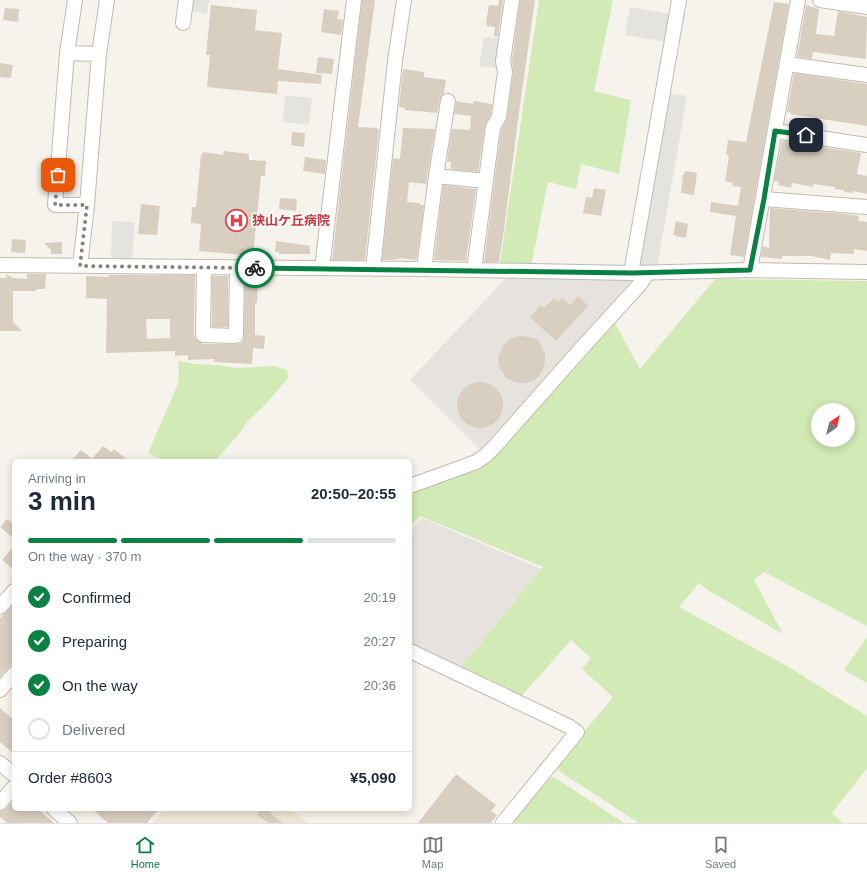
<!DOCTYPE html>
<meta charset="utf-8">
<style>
:root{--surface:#fff;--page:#f6f6f7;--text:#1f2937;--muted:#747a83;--line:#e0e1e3;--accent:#0b8043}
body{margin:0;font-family:Arial,"Noto Sans JP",sans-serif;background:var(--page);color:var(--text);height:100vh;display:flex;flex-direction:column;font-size:15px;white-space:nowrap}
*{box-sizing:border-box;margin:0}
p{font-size:13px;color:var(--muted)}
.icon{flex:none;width:22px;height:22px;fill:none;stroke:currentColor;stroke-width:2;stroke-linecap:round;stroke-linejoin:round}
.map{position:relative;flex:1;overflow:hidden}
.panel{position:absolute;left:12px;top:459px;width:400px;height:352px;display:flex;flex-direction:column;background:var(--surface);border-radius:6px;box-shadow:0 2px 10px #0003}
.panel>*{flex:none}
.needle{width:26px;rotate:35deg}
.fabs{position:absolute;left:811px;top:403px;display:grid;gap:8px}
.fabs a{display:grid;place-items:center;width:44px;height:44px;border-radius:50%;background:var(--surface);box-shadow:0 2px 10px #0003;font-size:20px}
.pin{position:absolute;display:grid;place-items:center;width:34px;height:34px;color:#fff;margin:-17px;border-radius:8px;box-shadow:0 2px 6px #0006}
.courier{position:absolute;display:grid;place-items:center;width:40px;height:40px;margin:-20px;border:3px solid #0b8043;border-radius:50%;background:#fff;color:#222;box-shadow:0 1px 5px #0007}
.summary em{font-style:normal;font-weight:700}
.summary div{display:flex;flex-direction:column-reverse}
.summary{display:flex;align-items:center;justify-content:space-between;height:68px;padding:0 16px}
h1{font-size:26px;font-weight:700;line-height:30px}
.bar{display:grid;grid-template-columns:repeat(4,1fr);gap:6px 4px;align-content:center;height:48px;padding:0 16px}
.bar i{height:5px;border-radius:3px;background:var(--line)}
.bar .active{background:var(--accent)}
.bar p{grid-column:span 4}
.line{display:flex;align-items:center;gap:10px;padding:0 16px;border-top:1px solid var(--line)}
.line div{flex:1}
ol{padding:0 16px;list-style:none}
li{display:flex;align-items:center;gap:12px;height:44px}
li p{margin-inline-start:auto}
li .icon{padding:4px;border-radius:50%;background:var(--accent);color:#fff;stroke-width:4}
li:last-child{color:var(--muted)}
li i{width:22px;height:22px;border:2px solid var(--line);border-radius:50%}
.tab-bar{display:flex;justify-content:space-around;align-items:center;height:56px;border-top:1px solid var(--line);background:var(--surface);font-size:11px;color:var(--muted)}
.tab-bar a{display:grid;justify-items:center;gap:2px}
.tab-bar .active{color:var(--accent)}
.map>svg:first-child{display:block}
.industrial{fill:#e6e2dd}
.education{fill:#efe8d6}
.green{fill:#d2eab5;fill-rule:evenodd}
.parking{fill:#e5e3e0}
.building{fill:#d8cfc1;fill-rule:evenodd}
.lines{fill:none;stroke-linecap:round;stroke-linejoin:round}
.minor-casing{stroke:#c2bbae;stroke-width:16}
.minor{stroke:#fff;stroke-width:14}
.done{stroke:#878178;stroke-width:4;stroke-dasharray:0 7.2}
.route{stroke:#0b8043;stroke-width:5}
.labels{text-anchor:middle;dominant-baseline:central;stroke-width:3;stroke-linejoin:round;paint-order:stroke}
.health-label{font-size:13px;font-weight:bold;fill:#be3a42;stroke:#fff;text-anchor:start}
</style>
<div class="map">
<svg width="867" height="823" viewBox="0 0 867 823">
<rect width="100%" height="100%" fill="#f6f3ec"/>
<!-- industrial -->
<path class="industrial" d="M508,276l125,2 3,5 -154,169 -72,-72z
M422,518l119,51 -81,99 -50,-23v-114z"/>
<!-- education -->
<path class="education" d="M164,809h126l19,14h-157z"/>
<!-- green -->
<path class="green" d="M539,0h74l-19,91 37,9 -12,74 -38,-10 -5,25 -28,-7 -17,84 -31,-3z
M715,279l152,2v345l-103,-54 -10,8 29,54 -77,-45 -7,-6 -20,24 108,59 80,50v52l-35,45 11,10h-204l-80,-52 -2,-7 56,-67 -31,-28 9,-11 -20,-18 -51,58 -60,-30 83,-101 -123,-51 -10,11v-35l59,-21 143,-153 28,51zM818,410h30v30h-30z
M178,361l16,3 22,1 21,3 37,-2 13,4 1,8 -22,26 -18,17 -10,14 -23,26h-49l-18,-8 29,-67 2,-10z
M867,637v46l-23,-13z
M554,777l70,46h-112l37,-45z"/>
<!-- parking -->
<path class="parking" d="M190,0h19l-2,14 -19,-3z
M630,7l42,7 -5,28 -42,-7z
M484,37l18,2 -4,29 -19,-2z
M668,93l19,3 -30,172h-17l-3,-3z
M285,95l27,3 -3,27 -26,-3z
M112,221l23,1 -3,42 -21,-1z"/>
<!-- building -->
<path class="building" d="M362,0h13l-17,127 19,1v1h2l-14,131h-33z
M499,0h4l-5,37 -4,-1 1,-9 -8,-1 -1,-4 3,-17 9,1z
M520,0h15l-15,105 -16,124 -5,33h-15l17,-132 6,-12 6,-45 -1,-12z
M774,2l15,2 -45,253 -14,-2 6,-39 -26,-4 1,-10 27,4 3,-19 -9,-1 1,-3 -8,-2 4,-25 -3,-2 2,-14 18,2z
M211,5l46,5 -2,20 27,3 -4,36 44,6 -1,9 -43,-3 -1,13 -70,-7 3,-32h-4z
M806,5l13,4 -3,25 18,2 4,-25 29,6 -1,42 -53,-7 -1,7 -15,-2z
M5,8l14,1 -1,13 -15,-2z
M324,9l15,2 -2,8 6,1 -2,15 -20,-3z
M318,57l16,2 -2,15 -16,-1z
M0,63l13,2 -2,13 -11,-1z
M403,69l21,3v5l22,3 -2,14 -4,5 -3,14 -32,-3v-2l-6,-1z
M794,73l73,11v42l-77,-12 1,-1 -4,-1z
M456,101l17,3 1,-3 18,3 -1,10 -6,12 -7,46 -28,-3 1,-7h-4l5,-33 18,1 1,-14 -17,-2z
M403,128l32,1 -9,55 -17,-2 -2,20 13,1v2h4l-7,53 -1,2 -17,-2v1h-4v1h-13l11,-102 7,1z
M292,132l13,1 -1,14 -13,-2z
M782,141l79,12 -4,21 10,2v18l-13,-3 -1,2 -9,-1v-2l-10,-1 1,-2 -22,-3v3l-21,-4 -1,5 -13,-3 1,-3 -5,-1z
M224,151l25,3v6l17,1 -1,15h-4l-8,80 -54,-5 2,-27 -10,-1 1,-16h4l5,-52h1l1,-3 20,3z
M305,157l21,3 -1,14 -22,-3z
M685,171l12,2 -3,22 -13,-2 2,-19 1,1z
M443,185l33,4 -10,72 -32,-1z
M594,188l12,2 -5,26 -18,-3 3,-16 6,1z
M280,198l17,1 -1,12 -17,-2z
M141,204l19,2 -3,29 -19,-1z
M770,208l75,6 14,2 -1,5 9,1v29l-13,-2v5l-23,-1 -1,7 -18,-4h-30v3l-21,-2 2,-11 6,2z
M676,221l12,3 -2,14 -11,-2 1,-1h-3z
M12,239l14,1 -1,13 -14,-1z
M276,241l34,5v8h-31v-2h-4z
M62,242v12h-11v-4l-7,-7z
M6,274l7,4 14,1v-5h19l-1,15h-8l-1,2h-23v31l9,9h-22v-53h7z
M109,275h86l-1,60 2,4 7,5h37l3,-3 1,-5 1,-60h13l-1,27h-2v32l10,1 -1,13 -11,-1 -1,16 -38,-2v-3l-26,1v-5l-13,1v-5l-69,2 1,-54 -21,-1v-22l22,1zM146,319h24v19l-23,1z
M212,276h16v51h-16z
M578,296l10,10 -32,35 -26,-24 11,-12 3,3 10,-10 4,4 4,-5 8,8z
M522,336l16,3 7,15v8l-2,7 -4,7 -6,5 -8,2h-8l-11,-5 -6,-10 -2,-8 2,-7 3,-7 5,-5 7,-4z
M457 405a23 23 0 1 1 46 0a23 23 0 1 1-46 0Z
M103,446l8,6 3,-3 15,12h-58l10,-11 11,9z
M7,519l7,6v14l-14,-12z
M14,546v24l-12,-10z
M14,604v60l-6,4 -8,9v-59z
M0,708l14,12v34l-14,-12z
M456,774l40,31 -5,6 6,4 -6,8h-73z
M14,800v9h24l16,14h-47l-7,-6v-6l6,-2z
M92,809h67l-12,14h-39z
M262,809h3l18,14h-14l-12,-8z"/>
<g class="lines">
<defs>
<path id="minor" d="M75,0l-8,53 -12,152h32
M820,0l47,7
M183,23l3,-23
M67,53l32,1
M787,64l80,11
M775,131l92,14
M436,176l50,5
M764,199l103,8
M0,265l424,4 207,4 119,-3 117,2
M80,266l7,-61 12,-151 8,-54
M204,267l-1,68 33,1 1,-69
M322,268l32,-268
M373,269l22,-208 9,-61
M424,269l12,-93 12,-75
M474,270l19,-143 6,-10 6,-45 -2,-11 9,-61
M750,270l48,-270
M631,273l48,-273
M410,486l66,-24 9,-6 11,-11 84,-95 61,-67 6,-10
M0,607l14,-16
M410,651l131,62 27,13 9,6 -74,91
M0,690l14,-16
M0,763l14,12
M0,803l14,-16
M54,809l16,14"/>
</defs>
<!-- minor casing -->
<use href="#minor" class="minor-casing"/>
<!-- minor -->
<use href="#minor" class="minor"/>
</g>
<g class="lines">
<!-- done -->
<path class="done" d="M58,175l-3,30h32l-7,61 175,2"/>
<!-- route -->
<path class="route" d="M255,268l377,5 118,-3 14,-71 11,-68 31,4"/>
</g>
<!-- icons -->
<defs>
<symbol id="hospital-ring" viewBox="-11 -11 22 22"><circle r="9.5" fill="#fff" stroke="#e0444e" stroke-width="1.5"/><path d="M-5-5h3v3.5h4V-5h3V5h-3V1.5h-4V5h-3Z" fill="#e0444e"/></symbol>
</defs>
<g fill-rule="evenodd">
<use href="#hospital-ring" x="224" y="208" width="25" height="25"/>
</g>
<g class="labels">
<!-- health labels -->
<g class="health-label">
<text x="252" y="220">狭山ケ丘病院</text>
</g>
</g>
</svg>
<div class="fabs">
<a><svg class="needle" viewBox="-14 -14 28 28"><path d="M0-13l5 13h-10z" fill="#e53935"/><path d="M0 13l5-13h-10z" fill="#747a83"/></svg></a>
</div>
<div class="pin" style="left:58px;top:175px;background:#ea580c"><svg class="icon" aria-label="bag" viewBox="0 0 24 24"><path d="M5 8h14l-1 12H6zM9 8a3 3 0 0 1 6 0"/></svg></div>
<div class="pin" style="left:806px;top:135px;background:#1f2937"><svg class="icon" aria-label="home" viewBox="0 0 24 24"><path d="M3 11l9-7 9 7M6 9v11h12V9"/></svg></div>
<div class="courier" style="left:255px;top:268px"><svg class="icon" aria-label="bike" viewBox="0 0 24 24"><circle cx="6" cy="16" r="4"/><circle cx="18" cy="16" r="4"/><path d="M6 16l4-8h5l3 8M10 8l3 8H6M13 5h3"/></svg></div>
<section class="panel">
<div class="summary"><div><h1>3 min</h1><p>Arriving in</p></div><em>20:50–20:55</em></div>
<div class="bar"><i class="active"></i><i class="active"></i><i class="active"></i><i></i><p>On the way · 370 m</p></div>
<ol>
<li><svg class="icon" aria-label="check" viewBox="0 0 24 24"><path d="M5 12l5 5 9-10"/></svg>Confirmed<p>20:19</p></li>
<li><svg class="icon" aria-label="check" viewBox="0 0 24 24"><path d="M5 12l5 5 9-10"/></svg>Preparing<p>20:27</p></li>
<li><svg class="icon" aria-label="check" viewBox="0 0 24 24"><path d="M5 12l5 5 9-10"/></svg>On the way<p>20:36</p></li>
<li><i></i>Delivered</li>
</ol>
<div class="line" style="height:52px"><div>Order #8603</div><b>¥5,090</b></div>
</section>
</div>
<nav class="tab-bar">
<a class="active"><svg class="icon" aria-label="home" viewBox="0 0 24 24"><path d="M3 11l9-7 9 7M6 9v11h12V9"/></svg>Home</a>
<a><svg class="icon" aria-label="map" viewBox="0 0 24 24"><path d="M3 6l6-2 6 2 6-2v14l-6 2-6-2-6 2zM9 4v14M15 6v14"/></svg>Map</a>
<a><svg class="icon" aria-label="saved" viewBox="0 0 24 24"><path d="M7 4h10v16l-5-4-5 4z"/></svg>Saved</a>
</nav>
